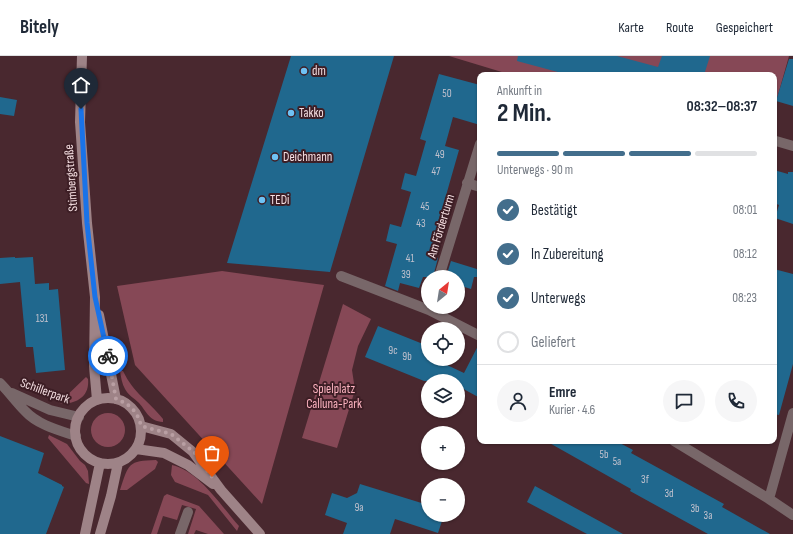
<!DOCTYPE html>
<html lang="de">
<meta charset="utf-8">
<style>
:root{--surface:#fff;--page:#f6f6f7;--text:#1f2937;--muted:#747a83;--line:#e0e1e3;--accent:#436e8c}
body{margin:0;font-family:"Sofia Sans Condensed",sans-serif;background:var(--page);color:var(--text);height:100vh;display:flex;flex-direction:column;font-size:15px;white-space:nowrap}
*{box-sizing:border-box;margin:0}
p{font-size:13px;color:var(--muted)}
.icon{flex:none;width:22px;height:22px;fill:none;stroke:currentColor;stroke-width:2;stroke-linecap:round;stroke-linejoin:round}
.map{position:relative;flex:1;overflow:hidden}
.sheet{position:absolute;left:477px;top:16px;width:300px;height:372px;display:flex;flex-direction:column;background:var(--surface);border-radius:8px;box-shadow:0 1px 3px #0004}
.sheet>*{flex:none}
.needle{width:26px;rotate:30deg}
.fabs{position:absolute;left:421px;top:214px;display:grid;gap:8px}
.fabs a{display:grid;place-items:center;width:44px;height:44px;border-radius:50%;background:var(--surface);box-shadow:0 1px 3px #0004;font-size:20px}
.pin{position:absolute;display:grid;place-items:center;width:34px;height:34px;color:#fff;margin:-41px -17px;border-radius:50% 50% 50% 0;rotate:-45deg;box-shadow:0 0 4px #0007}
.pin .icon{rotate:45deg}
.courier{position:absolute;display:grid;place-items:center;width:40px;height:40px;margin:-20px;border:3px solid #1a73e8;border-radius:50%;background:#fff;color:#222;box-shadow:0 1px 5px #0007}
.summary em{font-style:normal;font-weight:700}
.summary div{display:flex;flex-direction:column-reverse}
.summary{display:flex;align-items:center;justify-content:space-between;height:68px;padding:0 20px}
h1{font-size:26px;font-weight:700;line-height:30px}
.bar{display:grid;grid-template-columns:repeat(4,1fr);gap:6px 4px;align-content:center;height:48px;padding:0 20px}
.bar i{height:5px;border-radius:3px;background:var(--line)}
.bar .on{background:var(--accent)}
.bar p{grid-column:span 4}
.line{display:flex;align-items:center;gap:10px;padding:0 20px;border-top:1px solid var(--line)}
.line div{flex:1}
.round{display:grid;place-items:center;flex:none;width:42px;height:42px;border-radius:21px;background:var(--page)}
ol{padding:0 20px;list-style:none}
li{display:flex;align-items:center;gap:12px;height:44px}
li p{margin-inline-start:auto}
li .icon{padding:4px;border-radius:50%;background:var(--accent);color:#fff;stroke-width:4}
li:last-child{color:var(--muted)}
li i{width:22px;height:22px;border:2px solid var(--line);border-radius:50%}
header{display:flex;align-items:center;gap:24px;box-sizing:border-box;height:56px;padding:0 20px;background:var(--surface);border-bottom:1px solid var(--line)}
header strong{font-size:19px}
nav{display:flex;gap:22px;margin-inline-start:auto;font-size:14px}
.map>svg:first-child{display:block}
.green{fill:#864856}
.building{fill:#20688e}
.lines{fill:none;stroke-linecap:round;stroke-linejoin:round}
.lane{stroke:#786769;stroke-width:10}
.street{stroke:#786769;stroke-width:10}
.secondary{stroke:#9e8387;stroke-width:10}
.done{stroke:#b99fa3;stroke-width:4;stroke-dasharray:0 7.2}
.route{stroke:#1a73e8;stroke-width:5}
.poi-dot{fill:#6fc2f4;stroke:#3d1e25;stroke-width:1.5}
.labels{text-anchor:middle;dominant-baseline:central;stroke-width:4;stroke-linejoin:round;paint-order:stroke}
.number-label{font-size:11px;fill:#c0c1cd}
.poi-label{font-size:13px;fill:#f5dfe2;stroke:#3d1e25;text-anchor:start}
.street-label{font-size:13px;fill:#f5dfe2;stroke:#3d1e25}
.park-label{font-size:13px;fill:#fbb2bf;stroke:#3d1e25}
</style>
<header>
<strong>Bitely</strong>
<nav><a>Karte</a><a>Route</a><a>Gespeichert</a></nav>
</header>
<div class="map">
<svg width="793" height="478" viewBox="0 0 793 478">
<rect width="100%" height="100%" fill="#49282f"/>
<!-- green -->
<path class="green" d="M449,0h340l-15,53v-34h-262z
M222,215l102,14 -62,219 -127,-139 -18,-79z
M343,248l28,15 -13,27 -6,24 3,20 -18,58 -35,-10z
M120,315h3c11,23 25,29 40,48v3c-14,-1 -16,-10 -24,-19 -5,-5 -11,-8 -14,-14 -3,-5 -4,-12 -5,-18z
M86,321l2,2c2,18 -13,26 -29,24z
M91 374a17 17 0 1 1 34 0a17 17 0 1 1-34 0Z
M49,379l18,9 13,17 5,4 3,6 1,13 -3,-1 -38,-45z
M156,404l2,2 -3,7 -28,21h-7c9,-27 8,-29 36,-30z
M172,409c27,6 49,41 67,61l-2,5 -29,-36 -33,-13 -4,-7z
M167,438l32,12 25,28h-16l-12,-4 -2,4h-6l8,-25 -14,-4 -5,15 -14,-4 -6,18h-6l13,-38z"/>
<!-- building -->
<path class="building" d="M291,0h103l-64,216 -103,-9z
M518,0h99l41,11 4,-11h48l-6,19h-135l-52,-14z
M789,3h4v47l-17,-5z
M439,18l41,11v40l-27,-8 -8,29 14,4 -30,105 9,3 -5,19h-10l-4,11 -19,-5 -2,8 -13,-5 12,-42 -11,-3 4,-17 11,3 10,-35 -10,-3 4,-16 11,3 10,-35 -6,-2z
M0,41l17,3 -3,16 -14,-2z
M774,114l14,4v-2h5v52l-18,-6 4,-13 -5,-2z
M15,201v1l18,-1 2,27 14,-1v7l9,-1 7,81 -29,3 -3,-26h-7l-6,-65 -20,2v-26z
M451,205l29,9v7h-6l-3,12 -13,-4v-8h-12z
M774,213l19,5v90l-14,51 -5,-1z
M378,270l50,20v13h6l30,14 16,-31v56l-22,-12v-5h-34l-59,-24z
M0,380l44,17 -6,20 24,12v1l2,1 -18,47h-46z
M546,385h70l17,9 -2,3 93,51 -2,3 48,27h-62l-78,-43 1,-2z
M360,428l68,21v10h16l-6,18 -43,-14 -5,15h-47l4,-11 -22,-8 7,-22 15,5 10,-5z
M535,430l88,48h-36l-60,-32z"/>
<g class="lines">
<!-- lane -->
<path class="lane" d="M180,478l8,-22"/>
<!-- street -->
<path class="street" d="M776,85l17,5
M467,127l13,4
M341,220l88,34 51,26
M439,221l41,-133
M0,327c9,9 16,19 25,28 13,14 33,19 51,25
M12,337l38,17 29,7
M793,357l-24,86 24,16
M674,385l95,58"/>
<!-- secondary -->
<path class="secondary" d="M82,0l-2,66 7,101 8,74 -1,69 3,34
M99,259l17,84
M75 375a33 33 0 1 1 66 0a33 33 0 1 1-66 0Z
M141,370l30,8 22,18 28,38 39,44
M136,393l28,4 24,12 25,19
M85,478l15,-71
M100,478l11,-38 7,-33"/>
</g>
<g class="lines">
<!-- done -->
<path class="done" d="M108,300l8,43c14,5 22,13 25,27l30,8 23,18 18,25"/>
<!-- route -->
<path class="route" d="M81,53l6,114 8,74 13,59"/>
</g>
<!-- markers -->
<g class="poi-dot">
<circle cx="304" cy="15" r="4"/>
<circle cx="291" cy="57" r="4"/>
<circle cx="275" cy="101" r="4"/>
<circle cx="262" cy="144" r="4"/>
</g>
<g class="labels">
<!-- number labels -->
<g class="number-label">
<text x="447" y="37">50</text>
<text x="440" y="98">49</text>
<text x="436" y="115">47</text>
<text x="425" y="150">45</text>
<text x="421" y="167">43</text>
<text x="410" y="202">41</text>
<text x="406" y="218">39</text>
<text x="42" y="262">131</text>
<text x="393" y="294">9c</text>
<text x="407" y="300">9b</text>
<text x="604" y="398">5b</text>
<text x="617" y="405">5a</text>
<text x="645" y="423">3f</text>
<text x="669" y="437">3d</text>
<text x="359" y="451">9a</text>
<text x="695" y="452">3b</text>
<text x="708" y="459">3a</text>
</g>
<!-- poi labels -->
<g class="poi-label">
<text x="312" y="15">dm</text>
<text x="299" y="57">Takko</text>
<text x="283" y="101">Deichmann</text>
<text x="270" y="144">TEDi</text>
</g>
<!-- street labels -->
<g class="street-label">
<text transform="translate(71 122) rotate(-94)">Stimbergstraße</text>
<text transform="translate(441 170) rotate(-73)">Am Förderturm</text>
<text transform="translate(45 335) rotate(20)">Schillerpark</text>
</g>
<!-- park labels -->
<g class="park-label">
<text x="334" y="333">Spielplatz<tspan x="334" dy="15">Calluna-Park</tspan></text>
</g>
</g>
</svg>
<div class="fabs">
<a><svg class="needle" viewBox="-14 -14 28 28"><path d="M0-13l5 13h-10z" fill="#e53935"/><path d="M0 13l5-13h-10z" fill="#747a83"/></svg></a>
<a><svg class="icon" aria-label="locate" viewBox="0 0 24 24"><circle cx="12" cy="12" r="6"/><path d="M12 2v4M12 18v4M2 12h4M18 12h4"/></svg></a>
<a><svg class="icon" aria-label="layers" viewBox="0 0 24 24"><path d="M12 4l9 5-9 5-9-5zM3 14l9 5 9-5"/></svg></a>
<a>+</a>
<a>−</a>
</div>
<div class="pin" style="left:212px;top:421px;background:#ea580c"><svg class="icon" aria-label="bag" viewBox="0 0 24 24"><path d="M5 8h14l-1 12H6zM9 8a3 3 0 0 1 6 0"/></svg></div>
<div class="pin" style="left:81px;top:53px;background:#1f2937"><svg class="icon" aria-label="home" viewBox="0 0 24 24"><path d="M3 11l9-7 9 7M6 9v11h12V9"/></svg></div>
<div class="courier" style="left:108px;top:300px"><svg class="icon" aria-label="bike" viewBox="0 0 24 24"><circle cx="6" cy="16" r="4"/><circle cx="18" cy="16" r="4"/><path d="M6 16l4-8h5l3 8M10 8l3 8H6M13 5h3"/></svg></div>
<section class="sheet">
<div class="summary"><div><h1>2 Min.</h1><p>Ankunft in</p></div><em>08:32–08:37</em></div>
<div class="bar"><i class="on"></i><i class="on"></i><i class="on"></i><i></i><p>Unterwegs · 90 m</p></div>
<ol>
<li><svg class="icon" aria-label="check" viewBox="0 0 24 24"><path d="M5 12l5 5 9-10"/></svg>Bestätigt<p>08:01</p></li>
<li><svg class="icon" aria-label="check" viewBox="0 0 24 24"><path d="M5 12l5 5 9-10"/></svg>In Zubereitung<p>08:12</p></li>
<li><svg class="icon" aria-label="check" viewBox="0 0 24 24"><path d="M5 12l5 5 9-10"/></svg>Unterwegs<p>08:23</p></li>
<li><i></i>Geliefert</li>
</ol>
<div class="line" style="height:72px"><a class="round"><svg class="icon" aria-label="person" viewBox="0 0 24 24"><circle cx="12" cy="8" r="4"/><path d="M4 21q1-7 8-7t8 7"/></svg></a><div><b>Emre</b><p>Kurier · 4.6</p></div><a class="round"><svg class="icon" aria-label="chat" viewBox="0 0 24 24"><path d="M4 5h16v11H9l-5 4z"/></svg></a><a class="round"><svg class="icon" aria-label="phone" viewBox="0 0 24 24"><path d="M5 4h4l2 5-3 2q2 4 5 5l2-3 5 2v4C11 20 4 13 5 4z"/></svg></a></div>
</section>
</div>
